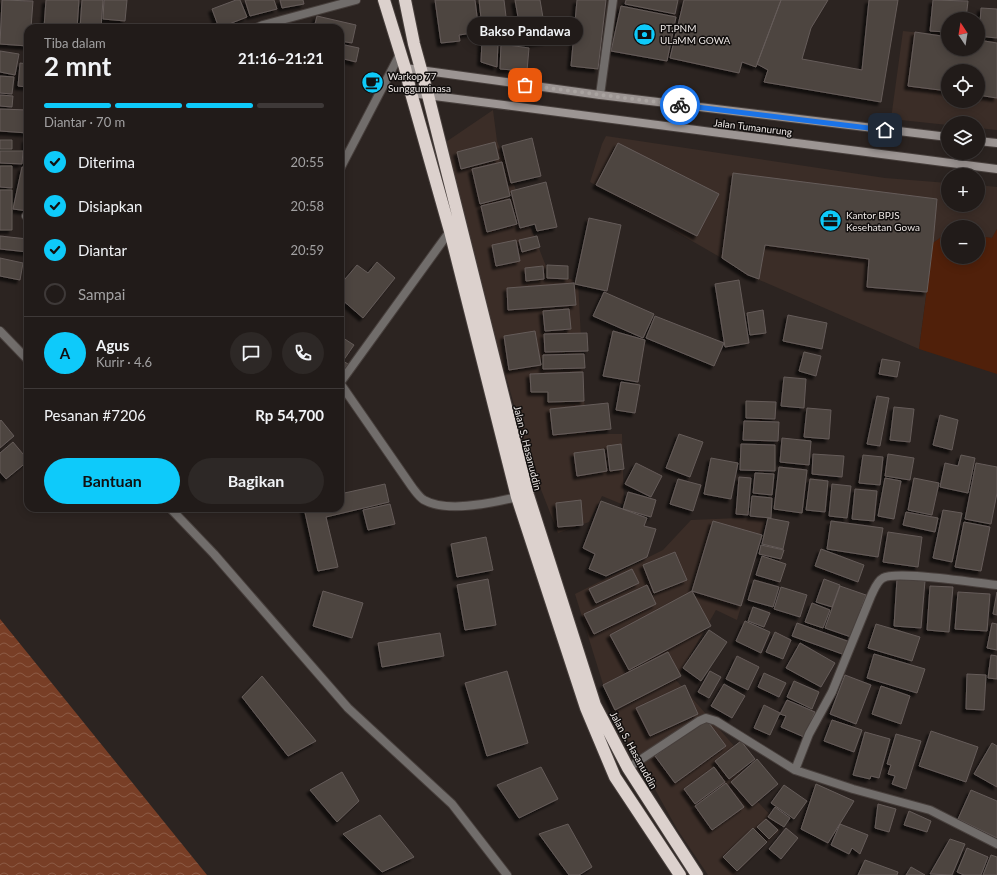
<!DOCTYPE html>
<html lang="id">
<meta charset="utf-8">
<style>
:root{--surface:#211b19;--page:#2d2826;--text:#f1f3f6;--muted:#a2a1a2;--line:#3e3938;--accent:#0ecafa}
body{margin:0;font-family:Lato,sans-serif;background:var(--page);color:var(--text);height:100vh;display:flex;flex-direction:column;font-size:15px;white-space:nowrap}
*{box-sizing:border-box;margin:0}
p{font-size:13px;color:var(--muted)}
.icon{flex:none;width:22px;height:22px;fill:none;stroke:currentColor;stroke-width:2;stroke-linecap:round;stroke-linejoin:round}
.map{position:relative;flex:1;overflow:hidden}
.side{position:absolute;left:24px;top:24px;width:320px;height:488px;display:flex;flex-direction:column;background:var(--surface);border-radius:12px;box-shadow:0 2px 10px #0003,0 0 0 1px var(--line)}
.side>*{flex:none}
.needle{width:26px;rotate:348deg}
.buttons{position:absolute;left:941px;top:12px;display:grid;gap:8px}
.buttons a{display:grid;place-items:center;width:44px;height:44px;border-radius:50%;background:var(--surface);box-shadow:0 2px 10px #0003,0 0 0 1px var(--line);font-size:20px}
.pin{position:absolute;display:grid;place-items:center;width:34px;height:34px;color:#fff;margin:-17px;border-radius:8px;box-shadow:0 2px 6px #0006}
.courier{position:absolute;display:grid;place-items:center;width:40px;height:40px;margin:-20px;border:3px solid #1a73e8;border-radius:50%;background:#fff;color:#222;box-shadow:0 1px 5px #0007}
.bubble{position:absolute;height:28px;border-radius:14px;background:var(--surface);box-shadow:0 2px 10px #0003,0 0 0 1px var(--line);font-size:13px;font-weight:700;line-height:28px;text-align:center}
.head em{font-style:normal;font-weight:700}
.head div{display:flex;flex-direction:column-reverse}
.head{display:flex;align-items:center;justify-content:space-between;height:68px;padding:0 20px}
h1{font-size:26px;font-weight:700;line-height:30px}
.bar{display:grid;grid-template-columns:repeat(4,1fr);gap:6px 4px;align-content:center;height:48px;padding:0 20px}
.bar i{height:5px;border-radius:3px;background:var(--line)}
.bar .selected{background:var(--accent)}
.bar p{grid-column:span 4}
.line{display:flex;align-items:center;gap:10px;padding:0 20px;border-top:1px solid var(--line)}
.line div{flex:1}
.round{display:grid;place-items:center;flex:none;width:42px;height:42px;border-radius:21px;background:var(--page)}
ol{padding:0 20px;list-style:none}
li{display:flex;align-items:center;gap:12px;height:44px}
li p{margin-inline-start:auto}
li .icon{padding:4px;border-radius:50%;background:var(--accent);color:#111;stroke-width:4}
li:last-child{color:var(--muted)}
li i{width:22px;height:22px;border:2px solid var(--line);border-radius:50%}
.button{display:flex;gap:8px;margin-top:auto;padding:8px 20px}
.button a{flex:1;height:46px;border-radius:24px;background:var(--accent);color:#111;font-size:16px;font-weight:700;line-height:46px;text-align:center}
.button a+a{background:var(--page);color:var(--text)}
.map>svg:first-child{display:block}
.built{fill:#3b2d27;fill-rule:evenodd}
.green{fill:#50200a}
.water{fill:url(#water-waves)}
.building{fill:#4d4441;stroke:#655c59;filter:url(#shadow)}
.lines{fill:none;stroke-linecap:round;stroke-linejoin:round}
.street-casing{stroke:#473f3c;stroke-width:10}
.secondary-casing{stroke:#473f3c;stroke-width:10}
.highway-casing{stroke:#473f3c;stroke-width:14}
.street{stroke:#716d6b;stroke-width:8}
.secondary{stroke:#9c9593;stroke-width:8}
.highway{stroke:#dcd1cd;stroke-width:12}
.done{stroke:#a9a3a0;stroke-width:4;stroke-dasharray:0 7.2}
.route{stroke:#1a73e8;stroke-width:5}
.labels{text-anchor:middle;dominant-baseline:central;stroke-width:3;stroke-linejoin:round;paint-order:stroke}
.poi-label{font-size:10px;fill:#ede7e5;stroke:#110e0d;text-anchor:start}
.street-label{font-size:10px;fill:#ede7e5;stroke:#110e0d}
</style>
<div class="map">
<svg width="997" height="875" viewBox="0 0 997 875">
<defs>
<pattern id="water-waves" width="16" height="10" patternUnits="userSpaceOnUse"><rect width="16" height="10" fill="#783e26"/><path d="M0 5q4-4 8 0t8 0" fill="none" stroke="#8c5a45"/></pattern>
<filter id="shadow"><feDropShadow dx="-3.5" dy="3.5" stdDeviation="1" flood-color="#0009"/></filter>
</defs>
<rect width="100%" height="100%" fill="#2c2421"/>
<!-- built -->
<path class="built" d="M903,31l45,5v13h30v-9l19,2v88l-19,-2v-5h-30v2l-57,-6zM948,71h30v30h-30z
M493,110l4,31 52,133 29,7 8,153h36l2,71 -22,-9 -13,26 -31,11 -27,-69 -91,-318z
M606,136l279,42 63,5v22h30v-20l19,2v42l-5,9 -14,-2v-9h-30v5l-15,11 -14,106 -171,-74 -30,-19 -128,-74 12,-38z
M767,517l-30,103 -21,-10 -40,70 59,67 3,17 28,30 -8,8 24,26 -48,47h-26l-31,-46 -66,-119 -36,-116 88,-44 28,-30z"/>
<!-- green -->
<path class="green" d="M997,229v145l-78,-25 14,-106 15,-11v25h30v-21l14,2z"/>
<!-- water -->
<path class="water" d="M0,619l207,256h-207z"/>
<!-- building -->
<path class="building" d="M2,0l31,1 -2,27h-3v18l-28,-2z
M46,0h33l-2,28h-33z
M82,0h21l-2,28h-21z
M104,0h23l-2,21 -22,-2z
M236,0h4l7,17 -28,11 -7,-19z
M245,0h29l3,9 -27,7z
M280,0h23l1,4 -22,4z
M435,0h40l4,32 -20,3 1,6 -19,2z
M479,0h25l4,33 -25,3z
M515,0h25l7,41 -24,4z
M577,0h29l-8,69 -27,-3z
M626,0h52l-3,14 -50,-10z
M684,0h97l-25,67 -14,-5 -3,11 -69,-15z
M781,0h47l-17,28 -9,31 60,11 7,-70h29l-17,102 -117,-20 4,-12 -11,-6z
M933,0l35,1 -2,18h-18v13l-18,-1z
M621,6l55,11 -9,44 -56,-10z
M981,8l16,1v29l-19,-2v-13h2z
M317,16l39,9 -4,18 -12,-2v-13h-26z
M915,32l33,5v12h30v-9l19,3v55l-19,-3v-24h-30v20l-40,-5z
M482,40l16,3 -1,24 -16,-5z
M340,44l19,4 -3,14 -16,-4z
M501,44l28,4 -2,23 -27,-2z
M0,51l19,3 -4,21 -15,-3z
M20,63l8,1v23l-10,-1z
M0,76l14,1 -2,17 -12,-1z
M0,95l13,1 -1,11 -12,-1z
M0,109l28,1v23l-28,-2z
M532,138l9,38 -30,7 -9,-37z
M26,139h2v25l-4,-1z
M0,140h12v9h-12z
M495,142l4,17 -38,10 -4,-17z
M618,143l101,51 -22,42 -101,-51z
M0,151h23l-1,13 -22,-1z
M502,162l8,34 -30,8 -8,-35z
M0,166h12v22l-12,-1z
M22,167l6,1v43l-15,-2z
M733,173l204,26 -4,44 -6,49 -60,-5 2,-28 -104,-14 -6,34 -11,-4 -26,-17z
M546,182l11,45 -20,4 -2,-7 -15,4 -9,-37z
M0,190h12v40h-12z
M510,199l7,25 -30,8 -6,-26z
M589,218l32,7 -14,66 -32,-7z
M0,236l28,3v13l-28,-3z
M537,236l3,11 -18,5 -3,-12z
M516,240l4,21 -24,5 -4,-21z
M0,258l23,5 -3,17 -20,-4z
M377,262l18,16 -32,40 -23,-20v-13l17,-20 11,8z
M547,265l21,1v13l-21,-1z
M543,266l1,13 -18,2 -1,-13z
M739,280l10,63 -24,4 -10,-63z
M574,283l2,22 -68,5 -1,-22z
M604,292l50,22 -11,24 -50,-22z
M569,309l2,20 -26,2 -2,-20z
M763,310l3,23 -16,2 -3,-22z
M788,315l39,8 -5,26 -39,-8z
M655,316l69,27 -10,23 -68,-28z
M535,331l6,34 -32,5 -5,-34z
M613,331l32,9 -7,42 -35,-6z
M587,333l1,18 -43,1 -1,-18z
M340,336l14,9 -11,16 5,3 -8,10z
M804,352l17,4 -5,20 -17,-5z
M584,354l1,14 -42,1v-14z
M882,359l18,3 -3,15 -18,-3z
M583,372l1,29 -36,1v-10h-17l-1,-18z
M784,377l22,2 -2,29 -23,-2z
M621,382l19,3 -5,28 -19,-3z
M877,396l12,2 -9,48 -13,-2z
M746,401l30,1 -1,17 -29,-1z
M608,403l3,26 -58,6 -3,-26z
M894,407l20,2 -4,33 -20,-2z
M807,408l24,2 -2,29 -25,-2z
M940,415l18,5 -6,30 -19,-5z
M1,420l13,16 -14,12v-27z
M744,421l35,1 -1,19 -35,-1z
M679,434l24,8 -13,35 -24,-9z
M782,438l29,3 -2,24 -29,-3z
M13,442l15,18v1l-22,18 -6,-7v-19z
M621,444l3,25 -14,2 -3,-25z
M741,444l34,1v26l-35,-1z
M604,449l3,22 -30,5 -3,-23z
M813,454l31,2 -2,21 -30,-3z
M888,454l26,4 -4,22 -25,-4z
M863,455l20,2 -3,28 -21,-2z
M961,455l14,3 -7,35 -28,-6 5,-24 13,3z
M711,458l27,5 -7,36 -27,-5z
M636,463l26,13 -11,21 -26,-13z
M976,463l21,4v26l-6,31 -26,-5z
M779,467l28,3 -5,43 -28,-4z
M755,473l19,1 -2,21 -19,-2z
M739,477l12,1 -3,37 -12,-1z
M885,478l16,3 -7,38 -16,-3z
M914,478l25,5 -7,32 -24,-5z
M678,479l23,6 -8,26 -23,-7z
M810,479l18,2 -3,31 -19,-2z
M385,484l4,18 -63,15 12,50 -20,4 -14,-63h36v-14z
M832,484l19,2 -4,32 -18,-2z
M855,489l22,2 -3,30 -22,-2z
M628,492l28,8 -5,17 -28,-8z
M752,496l20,2 -1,20 -21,-2z
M581,500l2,25 -25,2 -2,-24z
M601,501l46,17 -3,8 12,3 -9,28 -41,19 -17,-7 6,-15 -12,-6z
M390,504l5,20 -27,6 -5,-20z
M943,510l19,3 -10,49 -19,-4z
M906,512l32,6 -3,14 -32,-7z
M768,518l21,4 -6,27 -21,-5z
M713,521l49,14 -21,71 -49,-15z
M831,521l52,7 -5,29 -51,-8z
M964,522l26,5 -9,44 -26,-4z
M888,532l34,5 -4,30 -35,-5z
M486,537l7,33 -36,7 -6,-33z
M761,545l23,5 -3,9 -22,-5z
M821,549l43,16 -6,17 -43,-16z
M675,552l12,28 -33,13 -11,-28z
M762,556l24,8 -6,18 -24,-7z
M632,569l7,14 -43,20 -7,-14z
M488,579l8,46 -31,5 -8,-45z
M824,579l16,6 -8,22 -16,-5z
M897,579l28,2 -4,47 -27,-2z
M754,580l25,7 -6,20 -25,-7z
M647,585l9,19 -62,30 -10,-20z
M840,586l26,9 -15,42 -26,-9z
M930,586l23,1 -4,45 -22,-2z
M781,587l26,8 -7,22 -26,-8z
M323,591l40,12 -11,35 -39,-12z
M692,591l19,35 -82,44 -19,-35z
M958,592l32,2 -3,37 -32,-2z
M997,592v23l-4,-1z
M812,603l18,7 -7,18 -18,-6z
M753,607l17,6 -6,14 -16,-6z
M745,621l25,11 -9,21 -25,-12z
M797,623l53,19 -5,13 -53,-19z
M992,623l5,1v26l-10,-2z
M876,624l44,13 -8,24 -44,-13z
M709,630l18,12 -26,39 -18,-13z
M775,632l16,8 -8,19 -17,-7z
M440,633l4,23 -62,11 -4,-24z
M800,643l35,20 -14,24 -35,-19z
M668,652l13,24 -66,34 -12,-25z
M874,654l51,15 -8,24 -50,-15z
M991,655l6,1v23l-9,-1z
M737,656l22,11 -11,23 -22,-11z
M507,671l21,72 -41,13 -22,-73z
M710,671l11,6 -12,21 -11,-6z
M764,673l22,10 -7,14 -21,-10z
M967,674l19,1 -2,35 -18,-1z
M845,675l26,10 -15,39 -26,-10z
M262,676l54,65 -28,15 -46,-59z
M794,681l25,11 -7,17 -25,-12z
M724,684l21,12 -13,22 -21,-12z
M685,685l13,29 -48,22 -14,-28z
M881,686l29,10 -9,28 -29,-10z
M787,700l28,12 -11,25 -23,-10 5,-11 -6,-2z
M764,705l16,8 -10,22 -16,-7z
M706,719l20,27 -51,37 -20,-27z
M832,720l30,10 -8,22 -30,-11z
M931,731l47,16 -12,35 -47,-16z
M865,732l25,7 -11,39 -8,-2 -1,3 -17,-4z
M896,734l25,7 -15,48 -14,-5 3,-8 -7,-2 3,-9 -4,-1z
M741,741l14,18 -26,20 -14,-18z
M992,743l5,3v41l-23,-13z
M757,759l21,25 -26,22 -21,-24z
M541,767l17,32 -39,19 -22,-33z
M714,767l11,15 -30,22 -11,-15z
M342,772l17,29 -22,21 -27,-32z
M726,783l18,24 -32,23 -17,-24z
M816,784l38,17 -26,42 -27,-14z
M784,785l23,16 -13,18 -23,-16z
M971,790l26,11v37l-39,-19z
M878,804l18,5 -7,23 -14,-4z
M775,807l15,11 -6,9 -16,-10z
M909,811l22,10 -4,11 -23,-7z
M380,815l34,42 -32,15 -39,-38z
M766,819l12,11 -9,9 -12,-12z
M568,824l24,43 -13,8h-10l-30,-41z
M840,824l28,11 -8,19 -8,-6 -3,6 -18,-9z
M753,828l14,14 -30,29 -14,-14z
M786,828l12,10 -17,21 -12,-10z
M950,839l15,5 -13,31 -22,-1z
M967,848l21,9 -7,18h-17l-7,-3z
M991,855l6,2v18h-14z
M865,860l33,12 -1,3h-39z
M911,867l14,8h-19z"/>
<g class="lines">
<defs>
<path id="street" d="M256,28l7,-3 93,-25
M600,95l13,-95
M340,169l61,-117
M26,216l2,1
M0,331l28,29
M340,383l72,104c4,5 7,10 12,13 23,13 69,3 93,-3
M340,383l110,-152
M170,508l44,46 134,154 104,96 55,71
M997,585c-20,-2 -101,-15 -114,-7 -6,3 -9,12 -12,18l-39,96 -23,42 -14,36 58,19 77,21 67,34
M628,768l71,-47 7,-3 10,3 79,49"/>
<path id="secondary" d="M405,68l195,27 348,42
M411,93l586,76
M978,141l19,2"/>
<path id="highway" d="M384,0l21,68 6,25 39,138 67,266 69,211 29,69 65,98
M405,0l9,44 14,51 100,400 67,210 33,63 69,107"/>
</defs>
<!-- street casing -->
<use href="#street" class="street-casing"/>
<!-- secondary casing -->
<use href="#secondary" class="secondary-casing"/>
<!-- highway casing -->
<use href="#highway" class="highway-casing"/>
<!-- street -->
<use href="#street" class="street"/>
<!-- secondary -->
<use href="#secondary" class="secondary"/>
<!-- highway -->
<use href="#highway" class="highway"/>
</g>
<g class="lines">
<!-- done -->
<path class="done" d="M525,85l155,20"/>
<!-- route -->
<path class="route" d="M680,105l205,25"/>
</g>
<!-- icons -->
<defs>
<symbol id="bank-disc" viewBox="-11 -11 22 22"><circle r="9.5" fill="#0ecafa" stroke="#110e0d"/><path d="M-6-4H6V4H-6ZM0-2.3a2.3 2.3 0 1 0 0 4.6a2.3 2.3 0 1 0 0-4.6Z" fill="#111"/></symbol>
<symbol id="cafe-disc" viewBox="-11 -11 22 22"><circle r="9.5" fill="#0ecafa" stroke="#110e0d"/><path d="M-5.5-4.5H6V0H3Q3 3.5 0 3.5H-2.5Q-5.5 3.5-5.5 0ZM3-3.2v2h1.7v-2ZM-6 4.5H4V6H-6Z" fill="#111"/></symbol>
<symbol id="office-disc" viewBox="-11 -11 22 22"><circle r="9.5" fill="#0ecafa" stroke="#110e0d"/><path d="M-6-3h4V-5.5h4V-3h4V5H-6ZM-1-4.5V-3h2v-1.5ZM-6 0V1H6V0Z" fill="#111"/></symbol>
</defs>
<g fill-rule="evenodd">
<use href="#bank-disc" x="632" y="22" width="25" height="25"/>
<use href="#cafe-disc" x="360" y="70" width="25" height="25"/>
<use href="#office-disc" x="818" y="208" width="25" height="25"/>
</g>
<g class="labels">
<!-- poi labels -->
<g class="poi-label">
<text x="660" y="28">PT.PNM<tspan x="660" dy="12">ULaMM GOWA</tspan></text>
<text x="388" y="76">Warkop 77<tspan x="388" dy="12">Sungguminasa</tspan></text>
<text x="846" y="215">Kantor BPJS<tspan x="846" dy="12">Kesehatan Gowa</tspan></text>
</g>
<!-- street labels -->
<g class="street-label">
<text transform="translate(753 127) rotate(7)">Jalan Tumanurung</text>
<text transform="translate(528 448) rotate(76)">Jalan S. Hasanuddin</text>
<text transform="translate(634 750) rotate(61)">Jalan S. Hasanuddin</text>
</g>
</g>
</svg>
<div class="buttons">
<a><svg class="needle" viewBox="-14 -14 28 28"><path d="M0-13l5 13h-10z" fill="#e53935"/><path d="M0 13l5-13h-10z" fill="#a2a1a2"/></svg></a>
<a><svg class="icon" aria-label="locate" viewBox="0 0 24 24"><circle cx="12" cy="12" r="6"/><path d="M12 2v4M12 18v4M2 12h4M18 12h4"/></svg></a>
<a><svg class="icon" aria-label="layers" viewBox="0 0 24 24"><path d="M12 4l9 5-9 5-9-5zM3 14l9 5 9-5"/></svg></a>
<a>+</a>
<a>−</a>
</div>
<div class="pin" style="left:525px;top:85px;background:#ea580c"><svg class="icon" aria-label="bag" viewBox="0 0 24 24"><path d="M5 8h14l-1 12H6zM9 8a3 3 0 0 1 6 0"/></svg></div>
<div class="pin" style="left:885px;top:130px;background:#1f2937"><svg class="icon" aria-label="home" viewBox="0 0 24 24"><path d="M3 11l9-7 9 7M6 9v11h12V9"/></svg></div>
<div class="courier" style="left:680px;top:105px"><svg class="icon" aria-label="bike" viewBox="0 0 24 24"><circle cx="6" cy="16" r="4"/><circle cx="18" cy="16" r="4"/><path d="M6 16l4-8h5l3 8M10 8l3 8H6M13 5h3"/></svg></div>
<div class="bubble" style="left:467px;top:17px;width:116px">Bakso Pandawa</div>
<section class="side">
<div class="head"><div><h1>2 mnt</h1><p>Tiba dalam</p></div><em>21:16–21:21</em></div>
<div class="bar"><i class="selected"></i><i class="selected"></i><i class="selected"></i><i></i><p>Diantar · 70 m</p></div>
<ol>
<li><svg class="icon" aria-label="check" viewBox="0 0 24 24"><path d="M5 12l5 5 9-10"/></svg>Diterima<p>20:55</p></li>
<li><svg class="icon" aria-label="check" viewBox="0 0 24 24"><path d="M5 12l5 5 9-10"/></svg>Disiapkan<p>20:58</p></li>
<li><svg class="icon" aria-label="check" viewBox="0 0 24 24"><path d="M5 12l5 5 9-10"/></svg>Diantar<p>20:59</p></li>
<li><i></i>Sampai</li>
</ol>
<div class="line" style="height:72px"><b class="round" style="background:var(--accent);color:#111">A</b><div><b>Agus</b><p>Kurir · 4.6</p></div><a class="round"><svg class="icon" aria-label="chat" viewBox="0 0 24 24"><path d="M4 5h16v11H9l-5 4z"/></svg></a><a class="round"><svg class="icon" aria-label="phone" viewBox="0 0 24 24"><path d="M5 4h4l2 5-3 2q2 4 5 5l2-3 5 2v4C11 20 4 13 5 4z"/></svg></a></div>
<div class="line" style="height:52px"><div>Pesanan #7206</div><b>Rp 54,700</b></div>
<div class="button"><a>Bantuan</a><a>Bagikan</a></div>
</section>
</div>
